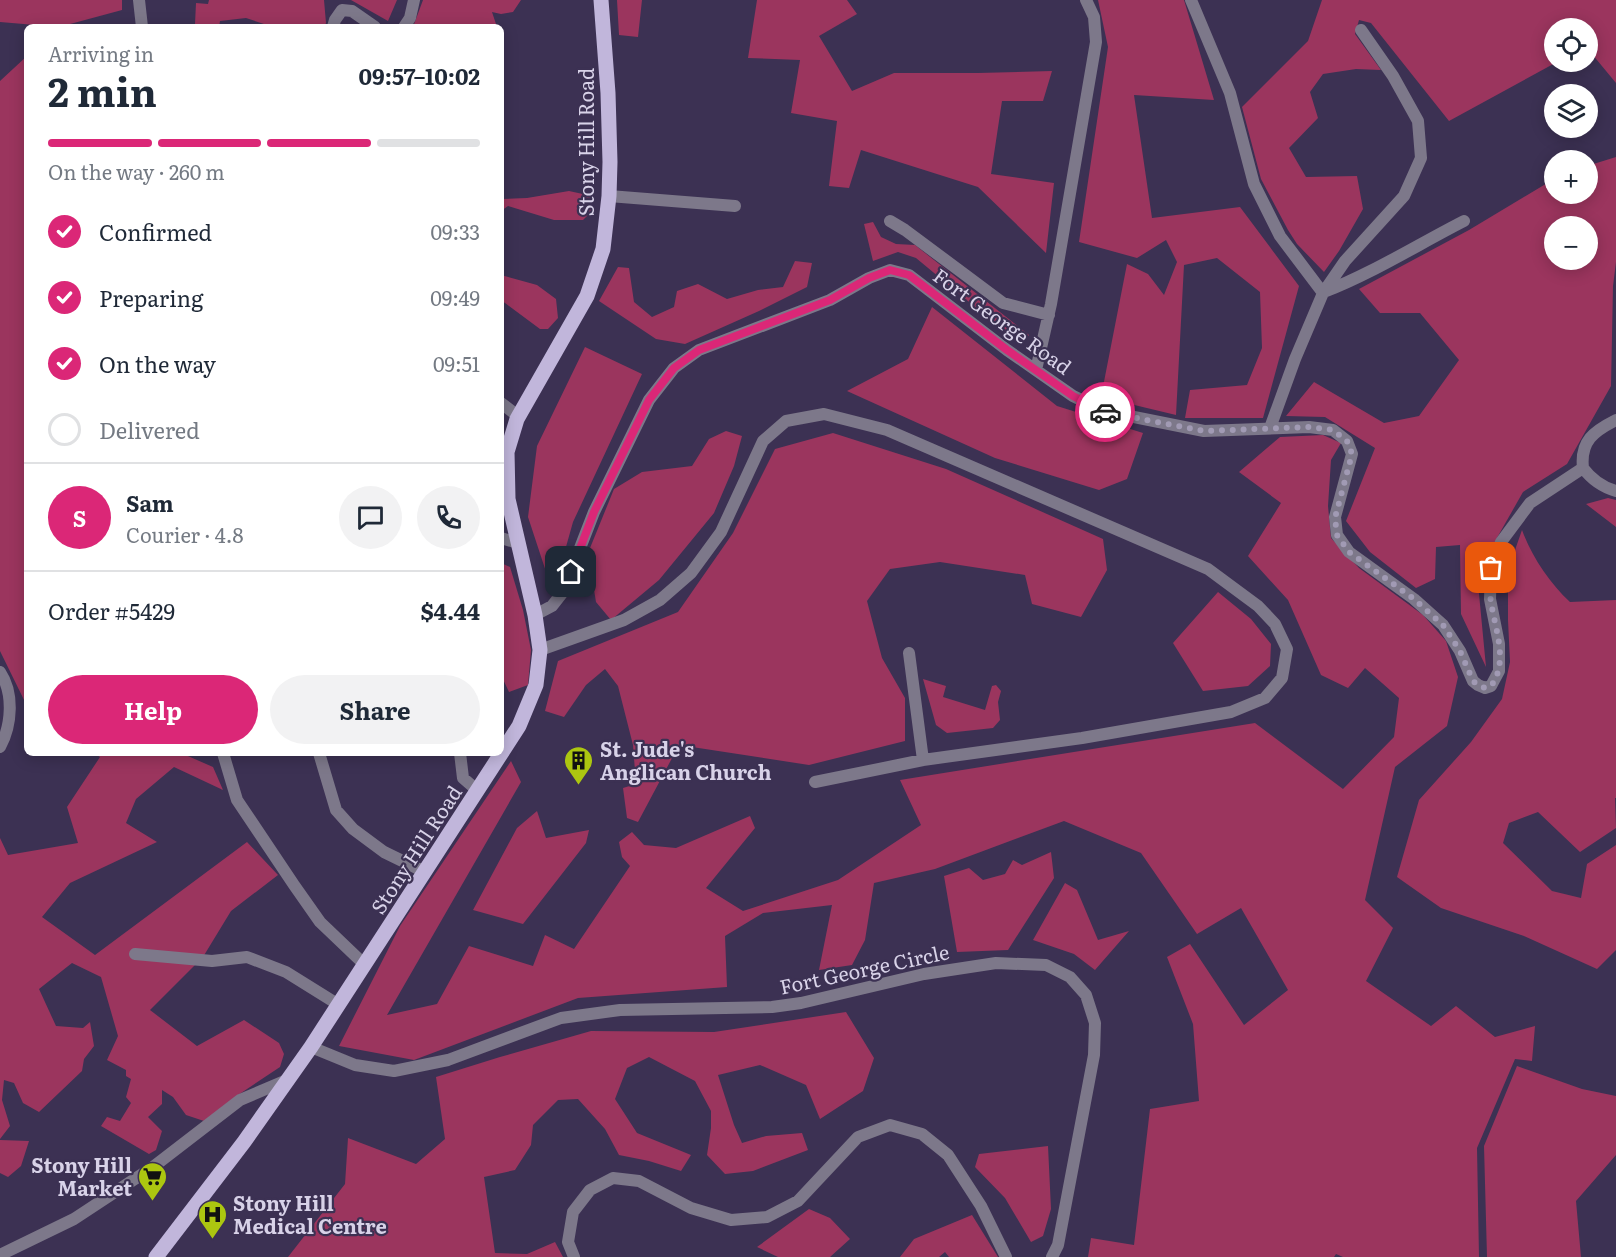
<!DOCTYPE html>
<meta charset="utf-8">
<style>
:root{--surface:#fff;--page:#f2f2f3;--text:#1f2937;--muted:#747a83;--line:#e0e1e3;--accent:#db2777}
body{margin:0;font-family:Literata,serif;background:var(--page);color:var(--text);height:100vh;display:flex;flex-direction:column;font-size:22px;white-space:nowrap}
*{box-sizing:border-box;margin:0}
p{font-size:20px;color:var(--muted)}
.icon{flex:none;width:33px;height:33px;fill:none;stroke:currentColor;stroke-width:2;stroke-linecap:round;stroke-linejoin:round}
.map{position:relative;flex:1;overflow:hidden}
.panel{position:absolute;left:24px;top:24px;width:480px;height:732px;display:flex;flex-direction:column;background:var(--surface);border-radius:9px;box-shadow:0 3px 15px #0003}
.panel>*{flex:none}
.tools{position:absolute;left:1544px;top:18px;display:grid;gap:12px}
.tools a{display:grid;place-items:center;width:54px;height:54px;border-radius:50%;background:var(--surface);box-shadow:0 3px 15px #0003;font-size:30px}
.pin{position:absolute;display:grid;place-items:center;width:51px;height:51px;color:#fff;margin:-26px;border-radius:12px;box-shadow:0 3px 9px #0006}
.courier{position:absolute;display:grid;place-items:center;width:60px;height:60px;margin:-30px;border:4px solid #db2777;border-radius:50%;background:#fff;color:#222;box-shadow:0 2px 8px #0007}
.headline em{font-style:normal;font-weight:700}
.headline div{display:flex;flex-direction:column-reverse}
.headline{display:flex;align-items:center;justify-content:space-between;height:102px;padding:0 24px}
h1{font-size:39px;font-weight:700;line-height:45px}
.bar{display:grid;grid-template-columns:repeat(4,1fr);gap:9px 6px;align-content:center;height:72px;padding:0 24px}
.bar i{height:8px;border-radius:4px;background:var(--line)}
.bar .selected{background:var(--accent)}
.bar p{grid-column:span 4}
.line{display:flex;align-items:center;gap:15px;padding:0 24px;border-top:2px solid var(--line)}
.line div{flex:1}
.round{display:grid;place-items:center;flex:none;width:63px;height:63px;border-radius:32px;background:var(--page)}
ol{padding:0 24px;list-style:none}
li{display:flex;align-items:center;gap:18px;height:66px}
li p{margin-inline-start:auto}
li .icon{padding:6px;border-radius:50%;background:var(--accent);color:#fff;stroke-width:4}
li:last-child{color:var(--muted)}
li i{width:33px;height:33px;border:3px solid var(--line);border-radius:50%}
.primary-button{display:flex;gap:12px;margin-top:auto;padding:12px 24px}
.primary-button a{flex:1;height:69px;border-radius:36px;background:var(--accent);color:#fff;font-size:24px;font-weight:700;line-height:69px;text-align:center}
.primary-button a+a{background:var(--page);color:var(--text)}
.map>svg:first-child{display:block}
.green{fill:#9b355e;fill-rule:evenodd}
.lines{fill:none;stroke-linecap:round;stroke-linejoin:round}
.minor{stroke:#7d788a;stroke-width:12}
.primary{stroke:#c1b6db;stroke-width:15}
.done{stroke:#a19ab4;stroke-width:6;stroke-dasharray:0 10.8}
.route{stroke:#db2777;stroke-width:8}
.labels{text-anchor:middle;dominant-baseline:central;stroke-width:4.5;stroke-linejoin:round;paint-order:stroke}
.street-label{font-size:20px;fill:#d8d2e8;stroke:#3c3153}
.poi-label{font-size:20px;font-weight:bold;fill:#d8d2e8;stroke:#3c3153;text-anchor:start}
</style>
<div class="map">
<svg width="1616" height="1257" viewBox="0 0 1616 1257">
<rect width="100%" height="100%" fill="#3c3153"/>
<!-- green -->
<path class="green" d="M0,0h122v10l-63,17 -59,-5z
M209,0h115l2,23 -2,4h-51l-27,-9 -26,3 -1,6 -24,-3 1,-21 12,1z
M351,0h46l-9,21z
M423,0h98l-8,12 -12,2 -9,-2 5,15h-84z
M617,0h25l-4,37 -19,-2z
M757,0h90l10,14 -38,22 33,55 42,-18h84l74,-2 -9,30h-41l-11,73 63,9 -8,70 -68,-66 -117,-37 -12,38 -20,-2 8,-65 -46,-8 9,-53 -52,-2z
M1098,0h86l30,100 -80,-5 18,123 88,-11 59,79 -36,132h-78l5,-28 57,-5 15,-37 -2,-56 -43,-34 -33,7 -8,150 -75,-18 26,-133 21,10 16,21 13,-33 -11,-22 -29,18 -58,-16 29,-195z
M1322,0h294v83l-29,-35v-20h-33v34h3l-108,59 -78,-98 -12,-3 -4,14 26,36 -25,-1 -33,5 -13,18 8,26 -29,30 17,29 51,-1 6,33 -24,42 -15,21 -27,-28 -9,-14 -27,-51 -19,-72 66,-66z
M27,56v650l-27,-55v-570z
M1616,157v105l-3,24 -2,100 -44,78 -44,28 -46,81 9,94 -25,-53 -1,-69 -24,2 -1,32 -19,9 -46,-36 -24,-31 29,-73 -50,-31 -39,-1 28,-34 70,41 35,-7 40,-56 -39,-47h-40l-21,-24 110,-59 85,-51v15h33v-28zM1554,226h33v34h-33z
M569,191l23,5 -1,16 -8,8h-29l-46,-14 -7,5v-12l26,-1z
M873,222l8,15 15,7 19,1 114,90 -8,10 -105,-87 -18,-6 -25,9 -9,-37z
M795,261l17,2 -5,24 -48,24 -74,33 -29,-5 -57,-38 19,-34 11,1 5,34 18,15 22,-10 3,-16 21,-7 29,15 31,-9 25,-3z
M501,275l36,10 19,14 2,19 -10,11h-8l-39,-29z
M932,307l125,99 86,27 -16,46 -28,11 -104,-32 -148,-67 61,-32z
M585,347l57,27 -69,148 -20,71 -25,-76 9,-71z
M726,431l16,5 -8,30 -20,47 -55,67 -48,40 -15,-18 -8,-49 26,-64 28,-17 50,-6 17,-27z
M833,433l113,36 157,70 4,31 -26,47 -49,-13 -7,-29 -85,-13 -50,7 -23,32 15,57 23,40v43l-96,24 -130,-20 -41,77 -11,-4 -4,-30 13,-4 -3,-39 -15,-59 -13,-17 -19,16 -22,32 -19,-6 13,-50 120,-49 55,-79 42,-84z
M1323,435l18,8 -10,17 -3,46 3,32 28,30 64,47 23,26 12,36 -11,49 -52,41 -30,133 28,28 -27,53 65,45 25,-20 39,31 40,-11 -3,35 -17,-2 -38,89 2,109h-136l-7,-3 -2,3h-246l3,-19 43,7 16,-136 49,-8 -6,-77 -26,-67 23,-13 54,81 44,-35 -47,-82 -44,26 -56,-81 -77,-32 -129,48 -61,14 -9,57 -13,25 -33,5 13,-65 -69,8 -38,23 2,51 -149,11 -164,62 -75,-14 61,-120 111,-165 10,21 -134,233 50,-11 32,-58 64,20 12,-31 29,14 56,-83 -8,-9 -3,-15 13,-10 12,13 32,3 74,-32 5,12 -49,60 37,23 95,-31 83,-55 -21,-45 355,-57 88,66 51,-52 5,-39 -34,-30 -17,20 -27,-13 -33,-75 -40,-44 33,-53 -42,-31 41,-35z
M1608,498l8,2v27l-30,-23z
M1522,530c10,27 27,52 48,72l46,-2v198h-1l1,30 -36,24 -42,-40 -29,11 -6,20 49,48 29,7 6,-34 29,-19v105l-19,19 -73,-33 -83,-28 -44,-31 22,-77 52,-58 31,-43 8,-37 -2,-42v-50z
M501,563l9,4 13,43 8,40 -3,35 -19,7 -8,-17z
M1218,592l33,27 20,25 -1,22 -22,20 -45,5 -30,-48z
M923,679l23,7 -3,11 42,13 7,-24 4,-1 5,6 -3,11 2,18 -7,8 -46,5 -11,-8z
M94,753h87l32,14 10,23 -49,-23 -38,32 -10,24 31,19 -87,41 -28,34 53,38 152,-113 31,33 -47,36 -28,46 -53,53 47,36 47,-26 35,23 5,11 -4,13 -42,28 -34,26 -18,-6 -13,-18 -11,-7v14l-14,13 14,14 -6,19 -7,4 -48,-28 6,-9 13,4 11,-18 -5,-6 5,-18 -5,-3v-6l-19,-10 11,-24 -17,-59 -29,-14 -33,26 17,37 27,2 7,-6 4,24 -10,13 -2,12 -43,41 -16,-9 -9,-20 -10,-3 -2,20 8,26 -10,13v-301l8,17 70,-12 -11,-36 33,-50z
M537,811l9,27 43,-8 -3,13 -63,81 -50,-14 44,-82z
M1051,852l3,26 -46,72 -51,2 -13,-76 25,-8 14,12 22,-6 8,-14 9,5z
M1065,883l12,7 21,50 31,-9 -34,39 -21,-16 -41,-14z
M846,1012l28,46 -11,33 -43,28 -14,-34 -46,-20 -42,10 16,50 8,18 24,-7 36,-3 6,17 -55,21 -28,3 -18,-19 4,-27v-17l-16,-30 -46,-24 -22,11 -12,31 22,34 54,22 -10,16 -32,-10 -30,-6 -14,-26 -27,-30 -20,1 -25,25 -2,20 -16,25 -31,7 11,76 32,1 28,-12 8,15h-275l57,-73 3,-46 68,26 29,-25 -9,-62 64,-20 91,-26 123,1z
M1517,1066l65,23 34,7v59l-40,46 5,56h-94l-3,-111z
M0,1140l29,1 -8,25 -13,11 -8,-4z
M1048,1146l3,63 -8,27 -12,6 -26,-44 -30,-31 4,-13z
M809,1209l21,9 20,21 -20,18h-52l-21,-10z
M972,1215l26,42h-49l-4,-5 -6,5h-39l14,-18z"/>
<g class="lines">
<!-- minor -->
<path class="minor" d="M139,0l3,27
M1191,0l39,93 24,91 26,52 43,57
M333,27l2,-7 7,-10 10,1 23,16
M404,27l6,-9 4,-18
M609,196l126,10
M890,221l15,9 98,73 46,12
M1324,292c49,-19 93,-47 140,-71
M1036,370l15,-66 45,-262 -2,-25 -8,-17
M501,403l17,13
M1270,428l25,-69 28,-66 22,-32 59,-65 17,-38 -3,-37 -25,-45 -32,-46
M1583,468c-3,-27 11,-37 33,-48
M501,538l17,5
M535,615l17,-9 11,-14 31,-80 55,-112 25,-32 25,-18 131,-50 39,-22 21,-8 19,5 98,75 66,46 31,15 100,20 105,-4 24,3 14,11 5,13 -17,63 2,18 12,17 65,47 29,26 17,26 13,30 5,4 7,3 6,-2 8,-15v-27l-9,-45 1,-31 10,-26 29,-39 53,-35c9,12 19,19 33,23
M540,650l84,-30 36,-20 31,-27 30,-41 42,-91 23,-20 38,-7 63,16 321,139 50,37 17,18 12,25 -5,29 -17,20 -34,14 -149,26 -159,22 -108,22
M909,653l14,107
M0,672c14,21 12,53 0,75
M223,753l14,47 57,85 26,37 45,43
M319,753l17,57 17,19 31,23 41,20
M460,753l3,25 15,13
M135,954l77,7 35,-4 39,15 53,33
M311,1047l44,18 39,6 54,-11 113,-42 59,-8 152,-3 29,-4 123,-29 72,-11 50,2 24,12 16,18 9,28 -1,32 -36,190 -6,12
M0,1255l74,-36 79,-52 87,-67 47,-20
M574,1257l-6,-15 5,-30 17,-22 23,-12 26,3 52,27 40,12 36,-3 31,-16 60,-64 32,-12 32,9 26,21 33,51 25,51"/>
<!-- primary -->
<path class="primary" d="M156,1257l88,-115 67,-95 208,-321 17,-41 4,-35 -5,-35 -27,-116 -1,-47 10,-33 70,-123 16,-47 6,-53 1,-34 -2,-69 -7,-93"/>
</g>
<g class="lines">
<!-- done -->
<path class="done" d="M1105,412l99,19 105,-4 24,3 14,11 5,13 -17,64 2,17 12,17 65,47 29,26 17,26 13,30 5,4 7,3 6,-2c18,-24 4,-57 0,-84 -2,-11 0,-23 0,-34"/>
<!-- route -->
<path class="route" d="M571,572l23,-60 55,-112 25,-32 25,-18 131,-50 39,-22 21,-8 19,5 98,75 66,46 32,16"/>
</g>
<!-- icons -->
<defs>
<symbol id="building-pin" viewBox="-11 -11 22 30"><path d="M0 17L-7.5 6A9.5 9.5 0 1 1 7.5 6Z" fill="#acc610" stroke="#3c3153"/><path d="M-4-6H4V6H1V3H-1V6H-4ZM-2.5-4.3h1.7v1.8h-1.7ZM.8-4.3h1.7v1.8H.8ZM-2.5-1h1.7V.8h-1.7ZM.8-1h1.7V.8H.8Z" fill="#111"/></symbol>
<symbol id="supermarket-pin" viewBox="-11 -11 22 30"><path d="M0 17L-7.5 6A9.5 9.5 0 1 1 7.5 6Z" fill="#acc610" stroke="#3c3153"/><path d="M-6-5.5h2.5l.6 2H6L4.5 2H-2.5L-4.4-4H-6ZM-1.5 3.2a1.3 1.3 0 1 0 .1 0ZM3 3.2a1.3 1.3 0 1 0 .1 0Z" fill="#111"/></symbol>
<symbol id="hospital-pin" viewBox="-11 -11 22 30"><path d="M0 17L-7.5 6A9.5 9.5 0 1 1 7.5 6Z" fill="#acc610" stroke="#3c3153"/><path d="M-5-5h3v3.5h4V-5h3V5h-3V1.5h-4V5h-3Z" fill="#111"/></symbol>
</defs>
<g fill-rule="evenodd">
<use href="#building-pin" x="562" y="744" width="33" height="45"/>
<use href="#supermarket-pin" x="136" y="1160" width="33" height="45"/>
<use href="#hospital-pin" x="196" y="1198" width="33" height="45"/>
</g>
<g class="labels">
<!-- street labels -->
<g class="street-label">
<text transform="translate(585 142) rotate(-90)">Stony Hill Road</text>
<text transform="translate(1003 320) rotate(36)">Fort George Road</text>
<text transform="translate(415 849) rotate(-57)">Stony Hill Road</text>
<text transform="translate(864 968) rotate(-12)">Fort George Circle</text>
</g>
<!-- poi labels -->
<g class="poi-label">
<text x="600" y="748">St. Jude's<tspan x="600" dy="23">Anglican Church</tspan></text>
<text x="132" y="1164" text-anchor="end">Stony Hill<tspan x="132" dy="23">Market</tspan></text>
<text x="233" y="1202">Stony Hill<tspan x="233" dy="23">Medical Centre</tspan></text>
</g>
</g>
</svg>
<div class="tools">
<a><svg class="icon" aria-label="locate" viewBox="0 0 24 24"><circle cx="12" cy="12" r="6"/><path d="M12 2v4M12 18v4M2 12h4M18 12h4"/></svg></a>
<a><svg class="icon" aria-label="layers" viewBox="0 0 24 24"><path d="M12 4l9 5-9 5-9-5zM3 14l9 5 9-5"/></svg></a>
<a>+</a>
<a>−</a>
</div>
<div class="pin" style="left:1491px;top:568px;background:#ea580c"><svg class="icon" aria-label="bag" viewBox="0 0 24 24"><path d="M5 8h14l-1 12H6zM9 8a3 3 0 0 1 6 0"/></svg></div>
<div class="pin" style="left:571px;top:572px;background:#1f2937"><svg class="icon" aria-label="home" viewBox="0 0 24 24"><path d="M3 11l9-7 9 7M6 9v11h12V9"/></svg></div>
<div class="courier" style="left:1105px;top:412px"><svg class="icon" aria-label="car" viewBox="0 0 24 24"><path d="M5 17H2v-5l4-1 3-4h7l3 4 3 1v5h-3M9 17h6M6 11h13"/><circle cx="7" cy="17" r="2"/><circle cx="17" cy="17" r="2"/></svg></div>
<section class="panel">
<div class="headline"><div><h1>2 min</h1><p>Arriving in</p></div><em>09:57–10:02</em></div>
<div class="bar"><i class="selected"></i><i class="selected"></i><i class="selected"></i><i></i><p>On the way · 260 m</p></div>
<ol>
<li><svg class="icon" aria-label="check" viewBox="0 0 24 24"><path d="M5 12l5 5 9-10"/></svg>Confirmed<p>09:33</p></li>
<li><svg class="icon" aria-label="check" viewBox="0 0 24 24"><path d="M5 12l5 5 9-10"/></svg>Preparing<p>09:49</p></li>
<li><svg class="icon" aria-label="check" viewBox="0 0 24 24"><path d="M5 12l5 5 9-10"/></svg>On the way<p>09:51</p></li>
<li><i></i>Delivered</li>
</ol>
<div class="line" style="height:108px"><b class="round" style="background:var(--accent);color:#fff">S</b><div><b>Sam</b><p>Courier · 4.8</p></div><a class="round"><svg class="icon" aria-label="chat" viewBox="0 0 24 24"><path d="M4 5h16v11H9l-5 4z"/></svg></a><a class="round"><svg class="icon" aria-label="phone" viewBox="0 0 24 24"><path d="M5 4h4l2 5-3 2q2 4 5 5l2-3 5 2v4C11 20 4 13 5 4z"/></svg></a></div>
<div class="line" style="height:78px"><div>Order #5429</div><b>$4.44</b></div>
<div class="primary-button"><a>Help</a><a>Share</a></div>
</section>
</div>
